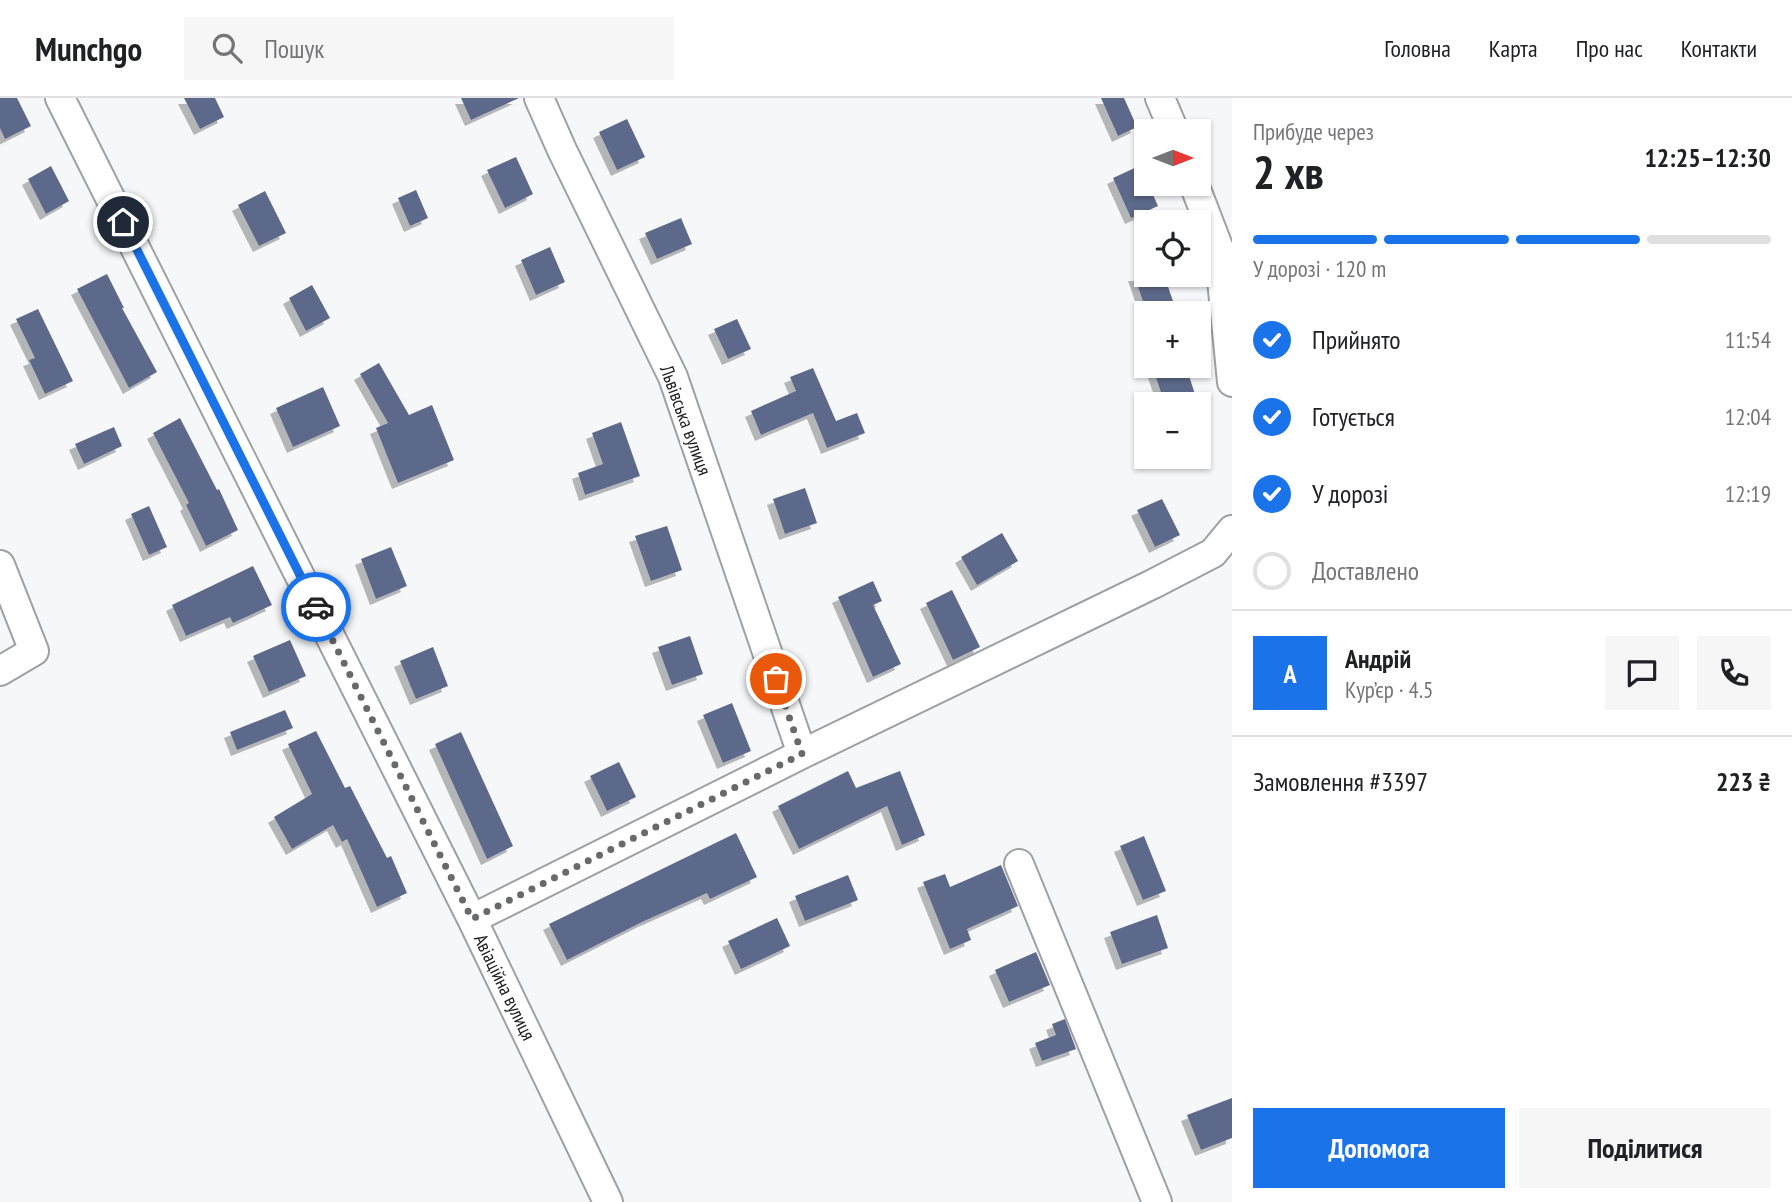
<!DOCTYPE html>
<html lang="uk">
<meta charset="utf-8">
<style>
:root{--surface:#fff;--page:#f6f6f6;--text:#202124;--muted:#757577;--line:#e0e0e0;--accent:#1a73e8}
body{margin:0;font-family:"PT Sans Narrow",sans-serif;background:var(--page);color:var(--text);height:100vh;display:flex;flex-direction:column;font-size:26px;white-space:nowrap}
*{box-sizing:border-box;margin:0}
p{font-size:23px;color:var(--muted)}
.icon{flex:none;width:38px;height:38px;fill:none;stroke:currentColor;stroke-width:2;stroke-linecap:round;stroke-linejoin:round}
.map{position:relative;flex:1;overflow:hidden}
.panel{display:flex;flex-direction:column;background:var(--surface);width:560px}
.panel>*{flex:none}
.needle{width:46px;rotate:90deg}
.tools{position:absolute;left:1134px;top:21px;display:grid;gap:14px}
.tools a{display:grid;place-items:center;width:77px;height:77px;border-radius:0px;background:var(--surface);box-shadow:0 2px 5px #0004;font-size:35px}
.pin{position:absolute;display:grid;place-items:center;width:60px;height:60px;color:#fff;margin:-30px;border:4px solid #fff;border-radius:50%;box-shadow:0 2px 7px #0007}
.courier{position:absolute;display:grid;place-items:center;width:70px;height:70px;margin:-35px;border:5px solid #1a73e8;border-radius:50%;background:#fff;color:#222;box-shadow:0 2px 9px #0007}
.headline em{font-style:normal;font-weight:700}
.headline div{display:flex;flex-direction:column-reverse}
.headline{display:flex;align-items:center;justify-content:space-between;height:119px;padding:0 21px}
h1{font-size:46px;font-weight:700;line-height:52px}
.bar{display:grid;grid-template-columns:repeat(4,1fr);gap:10px 7px;align-content:center;height:84px;padding:0 21px}
.bar i{height:9px;border-radius:5px;background:var(--line)}
.bar .current{background:var(--accent)}
.bar p{grid-column:span 4}
.line{display:flex;align-items:center;gap:18px;padding:0 21px;border-top:2px solid var(--line)}
.line div{flex:1}
.round{display:grid;place-items:center;flex:none;width:74px;height:74px;border-radius:0px;background:var(--page)}
ol{padding:0 21px;list-style:none}
li{display:flex;align-items:center;gap:21px;height:77px}
li p{margin-inline-start:auto}
li .icon{padding:7px;border-radius:50%;background:var(--accent);color:#fff;stroke-width:4}
li:last-child{color:var(--muted)}
li i{width:38px;height:38px;border:4px solid var(--line);border-radius:50%}
.primary-button{display:flex;gap:14px;margin-top:auto;padding:14px 21px}
.primary-button a{flex:1;height:80px;border-radius:0px;background:var(--accent);color:#fff;font-size:28px;font-weight:700;line-height:80px;text-align:center}
.primary-button a+a{background:var(--page);color:var(--text)}
header{display:flex;align-items:center;gap:42px;box-sizing:border-box;height:98px;padding:0 35px;background:var(--surface);border-bottom:2px solid var(--line)}
header strong{font-size:33px}
nav{display:flex;gap:38px;margin-inline-start:auto;font-size:24px}
.search{width:490px;height:63px;background:var(--page);display:flex;align-items:center;gap:18px;box-sizing:border-box;padding:0 24px;border-radius:0px;color:var(--muted);font-size:26px}
main{display:flex;flex:1;min-height:0}
.map>svg:first-child{display:block}
.building{fill:#5d698a;filter:url(#shadow)}
.lines{fill:none;stroke-linecap:round;stroke-linejoin:round}
.street-casing{stroke:#9fa0a2;stroke-width:32}
.street{stroke:#fff;stroke-width:28}
.done{stroke:#68696a;stroke-width:7;stroke-dasharray:0 12.6}
.route{stroke:#1a73e8;stroke-width:9}
.labels{text-anchor:middle;dominant-baseline:central;stroke-width:5;stroke-linejoin:round;paint-order:stroke}
.street-label{font-size:19px;fill:#1c1c1d;stroke:#fff}
</style>
<header>
<strong>Munchgo</strong>
<div class="search"><svg class="icon" aria-label="search" viewBox="0 0 24 24"><circle cx="10" cy="10" r="6"/><path d="M15 15l6 6"/></svg>Пошук</div>
<nav><a>Головна</a><a>Карта</a><a>Про нас</a><a>Контакти</a></nav>
</header>
<main>
<div class="map">
<svg width="1232" height="1104" viewBox="0 0 1232 1104">
<defs>
<filter id="shadow"><feDropShadow dx="-6" dy="6" stdDeviation="0" flood-color="#0004"/></filter>
</defs>
<rect width="100%" height="100%" fill="#f6f7f9"/>
<!-- building -->
<path class="building" d="M0,0h17l14,28 -26,13 -5,-11z
M184,0h31l9,19 -24,12z
M461,0h58l-48,22z
M1101,0h23l13,29 -19,9z
M627,21l18,38 -28,13 -18,-38z
M516,59l17,37 -28,14 -18,-38z
M51,68l18,35 -23,13 -18,-35z
M1139,68l7,18h2l10,22 -27,12 -18,-40z
M416,92l12,28 -18,8 -12,-28z
M265,93l21,42 -27,13 -21,-41z
M681,120l11,26 -35,15 -12,-26z
M550,149l15,35 -29,13 -15,-35z
M107,176l17,34h-2l35,64 -28,16 -52,-99z
M1134,177h30l10,29 -27,9z
M312,187l18,33 -24,13 -17,-33z
M38,211l35,72 -28,13 -16,-34 6,-2 -19,-39z
M737,221l14,30 -23,10 -14,-30z
M379,265l30,52 23,-10 22,55 -56,23 -22,-55 12,-5 -28,-49z
M1174,268h12l12,38h-33l-11,-32z
M813,270l23,53 21,-8 8,20 -38,15 -14,-35 -52,22 -10,-24 45,-20 -6,-14z
M323,289l17,39 -47,21 -17,-39z
M180,320l37,72 2,-1 19,41 -32,16 -20,-41 3,-2 -36,-70z
M621,324l19,54 -55,19 -7,-22 25,-9 -11,-31z
M114,329l8,19 -38,18 -9,-20z
M805,390l12,35 -32,11 -12,-35z
M1162,401l18,36 -25,12 -18,-37z
M149,408l18,41 -18,8 -18,-41z
M667,428l15,44 -31,11 -16,-45z
M1002,435l16,28 -41,24 -16,-28z
M391,449l16,39 -31,13 -15,-40z
M253,468l19,39 -39,18 -3,-6 -44,19 -14,-31z
M873,483l9,20 -9,4 28,59 -28,13 -35,-80z
M952,492l28,57 -27,13 -27,-57z
M690,538l13,38 -31,11 -14,-38z
M290,542l16,36 -37,16 -16,-36z
M433,549l15,39 -32,13 -16,-38z
M732,605l19,48 -28,12 -20,-48z
M285,612l8,18 -56,22 -7,-18z
M316,633l29,57 5,-2 37,72 4,-2 16,37 -30,14 -30,-68 -5,3 -9,-17 -41,24 -18,-32 38,-23 -24,-50z
M461,634l52,114 -26,13 -52,-115z
M619,664l17,35 -29,14 -17,-35z
M848,673l8,17 44,-17 25,64 -23,10 -15,-39 -88,43 -21,-43z
M736,735l21,44 -47,22 -3,-6 -65,29 -75,38 -18,-36z
M1144,738l22,55 -23,9 -23,-54z
M1001,767l17,41 -51,23 4,11 -21,9 -27,-67 22,-8 5,13z
M848,777l10,25 -53,21 -10,-25z
M1157,817l11,33 -46,16 -12,-32z
M777,820l13,28 -49,23 -13,-28z
M1036,854l14,33 -41,17 -14,-32z
M1065,921l11,30 -34,12 -7,-18 21,-8 -4,-11z
M1232,1000v40l-31,12 -14,-35z"/>
<g class="lines">
<defs>
<path id="street" d="M60,0l412,821 136,283
M539,0l23,52 111,227 129,377
M1160,0l14,33
M1194,86l25,65 12,14
M1219,151l13,133
M0,467l34,86 -34,20
M1019,766l138,338
M472,821l330,-165 351,-170 60,-31 19,-23"/>
</defs>
<!-- street casing -->
<use href="#street" class="street-casing"/>
<!-- street -->
<use href="#street" class="street"/>
</g>
<g class="lines">
<!-- done -->
<path class="done" d="M316,509l156,312 330,-165 -26,-75"/>
<!-- route -->
<path class="route" d="M123,124l193,385"/>
</g>
<g class="labels">
<!-- street labels -->
<g class="street-label">
<text transform="translate(686 322) rotate(70)">Львівська вулиця</text>
<text transform="translate(505 889) rotate(64)">Авіаційна вулиця</text>
</g>
</g>
</svg>
<div class="tools">
<a><svg class="needle" viewBox="-14 -14 28 28"><path d="M0-13l5 13h-10z" fill="#e53935"/><path d="M0 13l5-13h-10z" fill="#757577"/></svg></a>
<a><svg class="icon" aria-label="locate" viewBox="0 0 24 24"><circle cx="12" cy="12" r="6"/><path d="M12 2v4M12 18v4M2 12h4M18 12h4"/></svg></a>
<a>+</a>
<a>−</a>
</div>
<div class="pin" style="left:776px;top:581px;background:#ea580c"><svg class="icon" aria-label="bag" viewBox="0 0 24 24"><path d="M5 8h14l-1 12H6zM9 8a3 3 0 0 1 6 0"/></svg></div>
<div class="pin" style="left:123px;top:124px;background:#1f2937"><svg class="icon" aria-label="home" viewBox="0 0 24 24"><path d="M3 11l9-7 9 7M6 9v11h12V9"/></svg></div>
<div class="courier" style="left:316px;top:509px"><svg class="icon" aria-label="car" viewBox="0 0 24 24"><path d="M5 17H2v-5l4-1 3-4h7l3 4 3 1v5h-3M9 17h6M6 11h13"/><circle cx="7" cy="17" r="2"/><circle cx="17" cy="17" r="2"/></svg></div>
</div>
<section class="panel">
<div class="headline"><div><h1>2 хв</h1><p>Прибуде через</p></div><em>12:25–12:30</em></div>
<div class="bar"><i class="current"></i><i class="current"></i><i class="current"></i><i></i><p>У дорозі · 120 m</p></div>
<ol>
<li><svg class="icon" aria-label="check" viewBox="0 0 24 24"><path d="M5 12l5 5 9-10"/></svg>Прийнято<p>11:54</p></li>
<li><svg class="icon" aria-label="check" viewBox="0 0 24 24"><path d="M5 12l5 5 9-10"/></svg>Готується<p>12:04</p></li>
<li><svg class="icon" aria-label="check" viewBox="0 0 24 24"><path d="M5 12l5 5 9-10"/></svg>У дорозі<p>12:19</p></li>
<li><i></i>Доставлено</li>
</ol>
<div class="line" style="height:126px"><b class="round" style="background:var(--accent);color:#fff">А</b><div><b>Андрій</b><p>Кур’єр · 4.5</p></div><a class="round"><svg class="icon" aria-label="chat" viewBox="0 0 24 24"><path d="M4 5h16v11H9l-5 4z"/></svg></a><a class="round"><svg class="icon" aria-label="phone" viewBox="0 0 24 24"><path d="M5 4h4l2 5-3 2q2 4 5 5l2-3 5 2v4C11 20 4 13 5 4z"/></svg></a></div>
<div class="line" style="height:91px"><div>Замовлення #3397</div><b>223 ₴</b></div>
<div class="primary-button"><a>Допомога</a><a>Поділитися</a></div>
</section>
</main>
